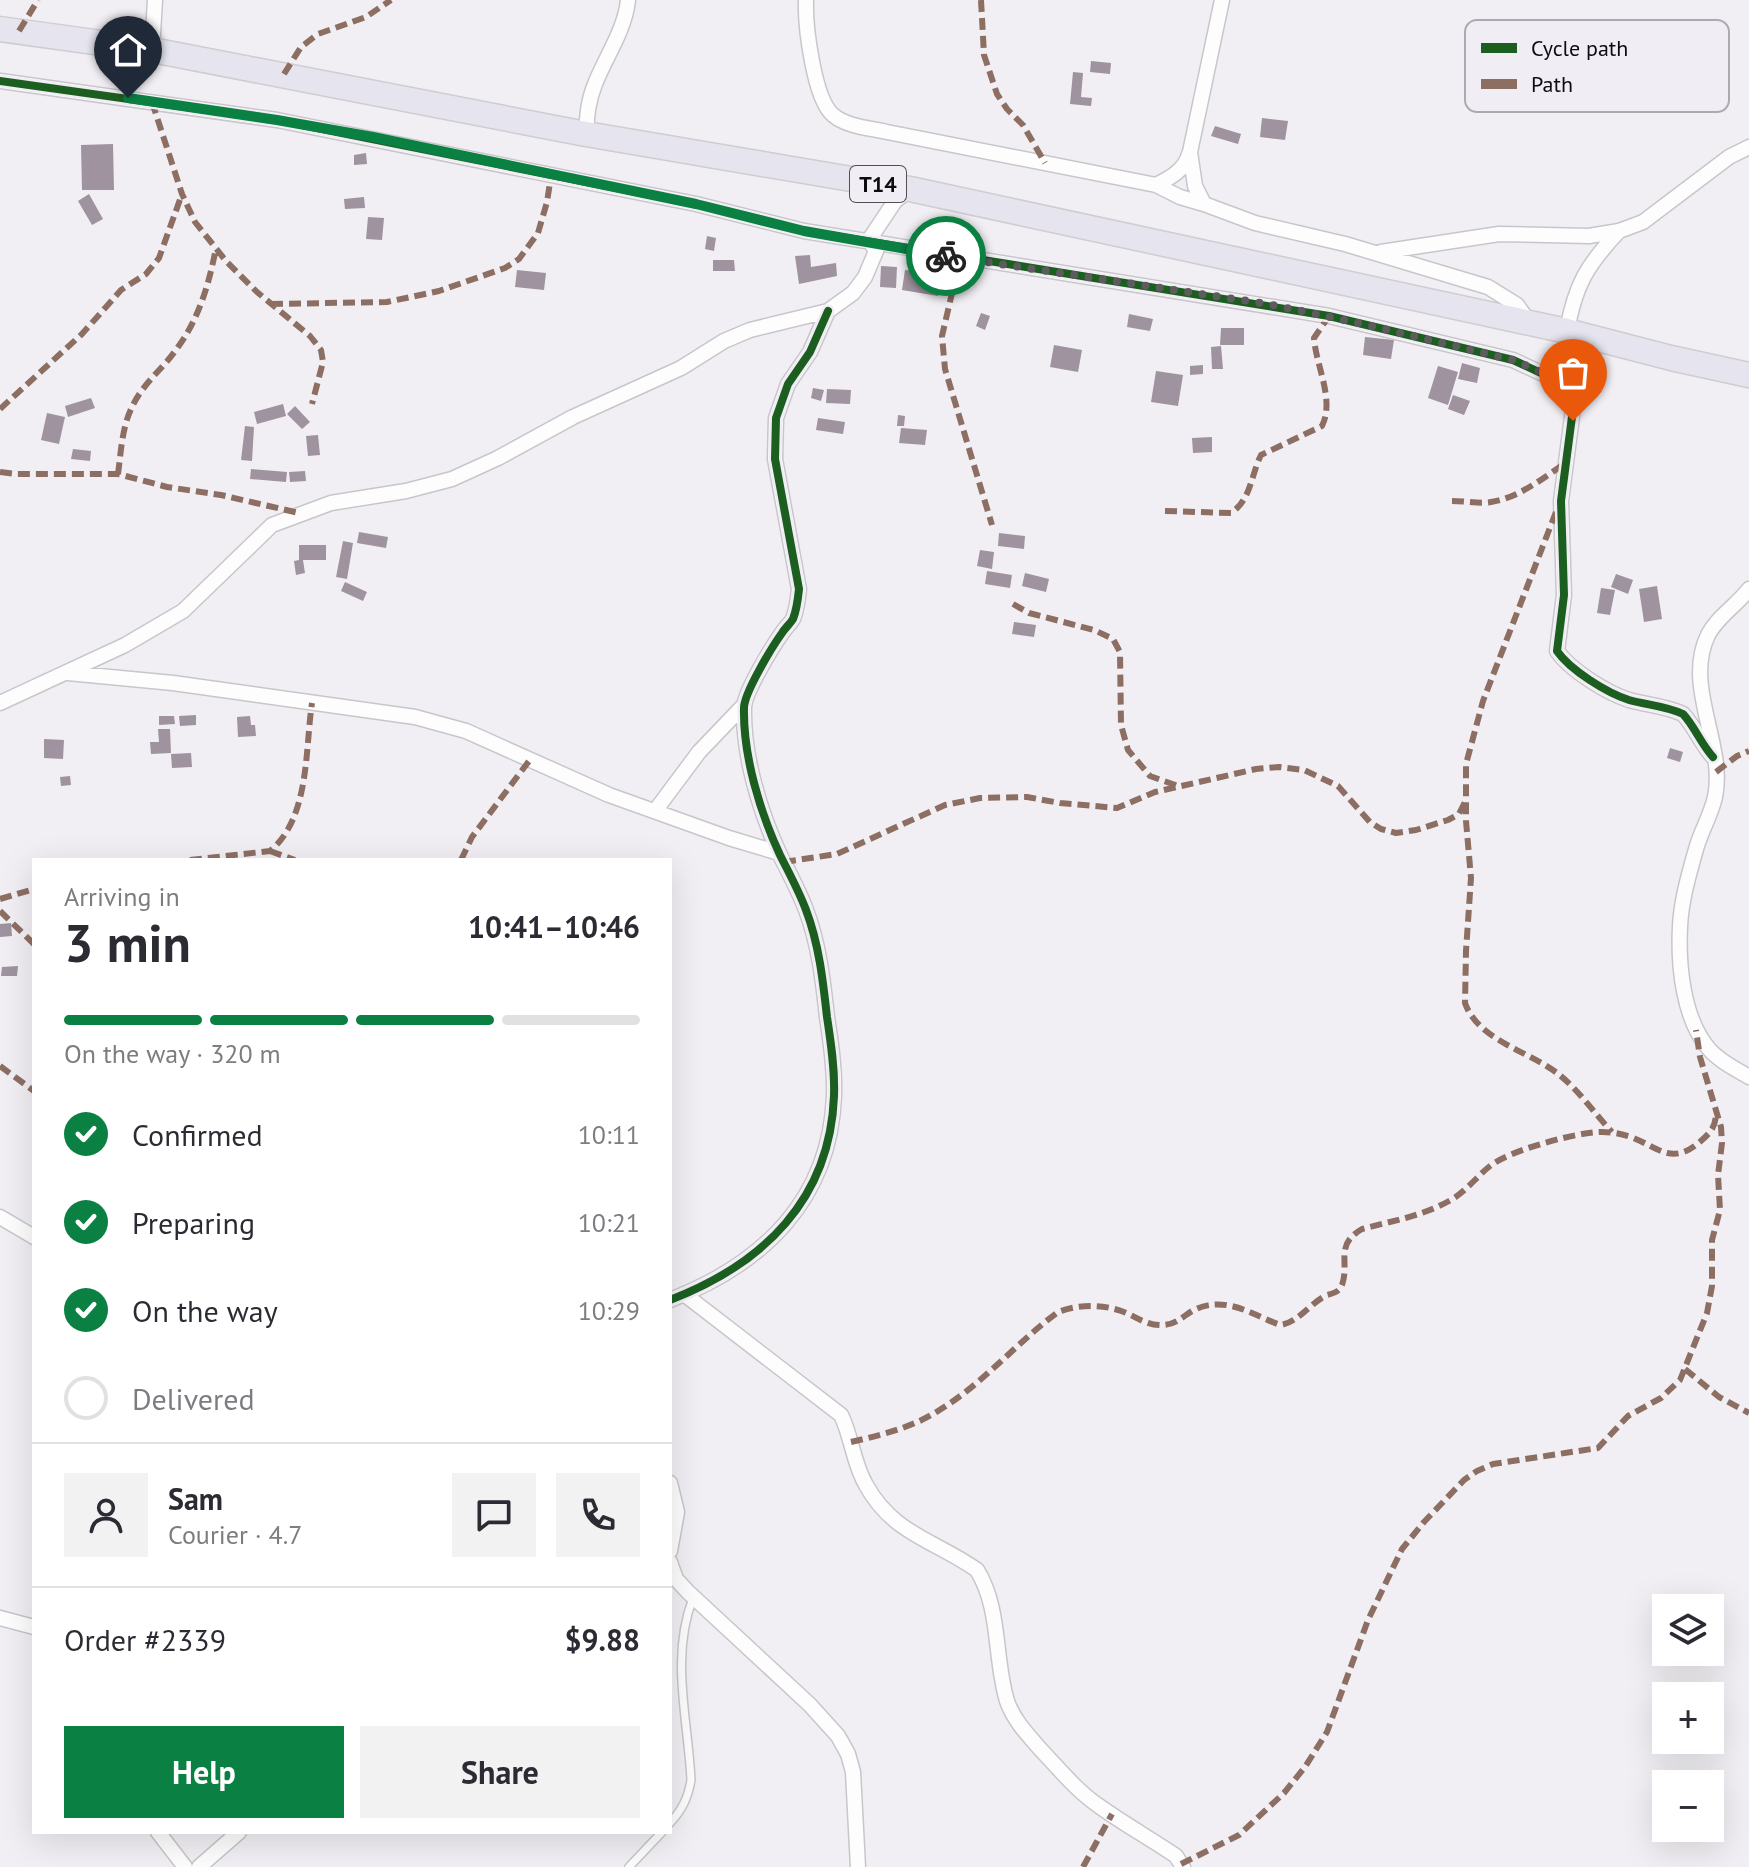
<!DOCTYPE html>
<meta charset="utf-8">
<style>
:root{--surface:#fff;--page:#f2f2f3;--text:#2b2b33;--muted:#7c7c81;--line:#e1e1e2;--accent:#0b8043}
body{margin:0;font-family:"PT Sans",sans-serif;background:var(--page);color:var(--text);height:100vh;display:flex;flex-direction:column;font-size:30px;white-space:nowrap}
*{box-sizing:border-box;margin:0}
p{font-size:26px;color:var(--muted)}
.icon{flex:none;width:44px;height:44px;fill:none;stroke:currentColor;stroke-width:2;stroke-linecap:round;stroke-linejoin:round}
.map{position:relative;flex:1;overflow:hidden}
.details{position:absolute;left:32px;top:858px;width:640px;height:976px;display:flex;flex-direction:column;background:var(--surface);border-radius:0px;box-shadow:0 8px 32px #0002}
.details>*{flex:none}
.tools{position:absolute;left:1652px;top:1594px;display:grid;gap:16px}
.tools a{display:grid;place-items:center;width:72px;height:72px;border-radius:0px;background:var(--surface);box-shadow:0 8px 32px #0002;font-size:40px}
.pin{position:absolute;display:grid;place-items:center;width:68px;height:68px;color:#fff;margin:-82px -34px;border-radius:50% 50% 50% 0;rotate:-45deg;box-shadow:0 0 8px #0007}
.pin .icon{rotate:45deg}
.courier{position:absolute;display:grid;place-items:center;width:80px;height:80px;margin:-40px;border:6px solid #0b8043;border-radius:50%;background:#fff;color:#222;box-shadow:0 2px 10px #0007}
.headline em{font-style:normal;font-weight:700}
.headline div{display:flex;flex-direction:column-reverse}
.headline{display:flex;align-items:center;justify-content:space-between;height:136px;padding:0 32px}
h1{font-size:52px;font-weight:700;line-height:60px}
.bar{display:grid;grid-template-columns:repeat(4,1fr);gap:12px 8px;align-content:center;height:96px;padding:0 32px}
.bar i{height:10px;border-radius:6px;background:var(--line)}
.bar .active{background:var(--accent)}
.bar p{grid-column:span 4}
.line{display:flex;align-items:center;gap:20px;padding:0 32px;border-top:2px solid var(--line)}
.line div{flex:1}
.round{display:grid;place-items:center;flex:none;width:84px;height:84px;border-radius:0px;background:var(--page)}
ol{padding:0 32px;list-style:none}
li{display:flex;align-items:center;gap:24px;height:88px}
li p{margin-inline-start:auto}
li .icon{padding:8px;border-radius:50%;background:var(--accent);color:#fff;stroke-width:4}
li:last-child{color:var(--muted)}
li i{width:44px;height:44px;border:4px solid var(--line);border-radius:50%}
.button{display:flex;gap:16px;margin-top:auto;padding:16px 32px}
.button a{flex:1;height:92px;border-radius:0px;background:var(--accent);color:#fff;font-size:32px;font-weight:700;line-height:92px;text-align:center}
.button a+a{background:var(--page);color:var(--text)}
.map>svg:first-child{display:block}
.building{fill:#9e939e}
.lines{fill:none;stroke-linecap:round;stroke-linejoin:round}
.service-casing{stroke:#c8c6ca;stroke-width:10}
.minor-casing{stroke:#c8c6ca;stroke-width:17}
.trunk-casing{stroke:#cfcdd0;stroke-width:27}
.service{stroke:#fdfdfd;stroke-width:7}
.minor{stroke:#fdfdfd;stroke-width:14}
.trunk{stroke:#e6e4ee;stroke-width:24}
.quiet{stroke:#8d6e63;stroke-width:6;stroke-dasharray:12 6;stroke-linecap:butt}
.cycleway-casing{stroke:#f1edf5;stroke-width:13}
.cycleway{stroke:#1b5e20;stroke-width:8}
.done{stroke:#5d5b5e;stroke-width:8;stroke-dasharray:0 14.4}
.route{stroke:#0b8043;stroke-width:10}
.labels{text-anchor:middle;dominant-baseline:central;stroke-width:8;stroke-linejoin:round;paint-order:stroke}
.shield{fill:#f1edf5;stroke:#514f53;stroke-width:2}
.shield-label{font-size:22px;font-weight:bold;fill:#0d0b0e}
.key{fill:#f1edf5;stroke:#ada9b0;stroke-width:2}
.key-label{font-size:22px;fill:#0d0b0e}
</style>
<div class="map">
<svg width="1749" height="1867" viewBox="0 0 1749 1867">
<rect width="100%" height="100%" fill="#f1eff3"/>
<!-- building -->
<path class="building" d="M1091,61l20,2 -1,11 -20,-2z
M1073,72l10,1 -2,24 11,1 -1,8 -21,-2z
M1262,118l26,3 -3,19 -25,-3z
M1215,126l26,8 -3,10 -27,-8z
M113,144l1,46h-32l-1,-45z
M366,153l1,11 -13,1v-10z
M89,194l14,25 -11,6 -14,-24z
M364,197l1,11 -20,1 -1,-10z
M368,217l16,1 -2,22 -16,-1z
M707,236l9,2 -2,13 -9,-2z
M810,255l1,12 25,-4 1,13 -38,8 -4,-28z
M713,260h21l1,11h-22z
M881,266l16,1 -1,21 -16,-1z
M517,270l29,3 -2,17 -29,-3z
M905,270l37,6 -4,20 -36,-6z
M981,313l9,3 -5,14 -9,-4z
M1129,314l24,5 -3,12 -23,-4z
M1221,328h23v17h-24z
M1365,337l29,3 -3,19 -28,-4z
M1054,345l28,5 -4,22 -28,-5z
M1221,346l2,23h-11l-1,-22z
M1462,363l18,5 -3,15 -19,-4z
M1203,365v9l-13,1v-9z
M1438,366l20,6 -10,33 -20,-7z
M1156,371l27,4 -5,31 -27,-4z
M813,388l11,2 -3,11 -10,-3z
M827,389l24,1 -1,14 -24,-1z
M1453,395l17,6 -6,14 -16,-6z
M91,398l4,10 -27,9 -3,-11z
M283,404l3,12 -29,8 -3,-12z
M295,406l15,16 -8,7 -15,-15z
M47,413l18,4 -6,27 -18,-4z
M898,415l7,1 -1,10h-7z
M818,418l27,4 -2,12 -27,-4z
M245,426l9,1 -2,34 -11,-1z
M901,428l26,2 -2,15 -26,-2z
M318,435l2,20 -12,1 -2,-20z
M1212,437v15l-19,1 -1,-15z
M73,449l18,2 -1,10 -19,-2z
M251,469l36,3 -1,10 -36,-3z
M305,471l1,10 -16,1 -1,-10z
M359,532l29,5 -2,11 -29,-5z
M999,533l26,3 -1,13 -26,-3z
M343,541l10,2 -6,36 -11,-2z
M299,545h27v15h-23l2,13 -9,2 -2,-14 5,-1z
M980,550l14,2 -2,17 -15,-3z
M987,571l25,4 -2,13 -25,-4z
M1025,573l24,6 -3,13 -24,-6z
M1616,574l17,6 -5,14 -17,-7z
M345,582l22,10 -4,9 -22,-10z
M1657,586l5,33 -18,3 -5,-33z
M1601,588l14,2 -5,25 -13,-2z
M1014,622l22,3 -2,12 -22,-3z
M196,715v10l-16,1 -1,-10z
M159,716h15l1,8 -16,1z
M250,716l1,9h4l1,11 -18,1 -1,-20z
M158,729h12l1,24 -20,1 -1,-12h9z
M44,739l20,1 -1,19 -19,-1z
M1670,748l13,4 -3,10 -13,-4z
M191,753l1,14 -20,1 -1,-14z
M70,776l1,9 -10,1 -1,-9z
M11,923l1,13 -12,1v-13z
M18,966l-1,10h-16l1,-9z"/>
<g class="lines">
<defs>
<path id="service" d="M670,1823c12,-13 18,-25 21,-43 -3,-61 -21,-123 2,-182
M629,1867l33,-35"/>
<path id="minor" d="M806,0c-1,26 8,99 27,115 14,12 37,13 54,17l269,53 24,12 24,7
M1222,0l-32,152 5,34 9,18 51,19 90,21 143,43 29,18 12,17
M152,50l3,-50
M0,81l277,39 419,84 108,27 525,85 184,44 41,19 17,17 2,13 -12,92 3,94 -7,56c13,19 50,42 72,49 18,5 37,6 54,14 12,13 18,30 30,43
M586,134c1,-18 2,-33 9,-50 11,-28 30,-54 33,-84
M1156,185c14,-7 29,-15 33,-31
M1381,252l118,-18 90,2 30,-5 24,-9 86,-65 20,-10
M1567,331c8,-46 20,-66 52,-100
M1749,589c-12,16 -32,28 -41,46 -25,51 18,110 7,162 -4,18 -14,34 -19,52 -7,25 -15,52 -16,78 -2,38 3,92 29,122 10,12 27,20 40,28
M68,673l105,10 242,34 51,14 143,64 120,43 50,15
M0,703l125,-58 58,-34 89,-86 59,-22 75,-12 46,-12 46,-21 75,-41 108,-49 43,-27 26,-11 78,-19 25,-18 12,-16 11,-26 -7,-11 26,-39 15,-12
M655,811l44,-59 45,-47
M0,1217l34,20
M684,1294l157,121c11,22 12,48 25,70 27,49 68,55 111,85 24,39 17,88 30,131 7,20 21,34 35,50 18,19 35,40 57,55 25,18 52,33 77,50l7,11
M670,1300c93,-36 160,-100 164,-204 1,-26 -3,-53 -7,-79 -4,-36 -8,-73 -21,-107 -7,-19 -17,-37 -26,-55 -20,-43 -37,-99 -36,-147 0,-15 28,-61 38,-75 3,-5 8,-9 11,-14 4,-10 5,-20 6,-30l-24,-130 1,-41 12,-34 22,-32 18,-41
M670,1483l7,29 -7,39
M670,1562l6,17 12,13 122,113 28,31 10,18 5,18 5,95
M0,1618l34,9
M158,1832l27,35
M199,1867l40,-35"/>
<path id="trunk" d="M0,29l152,21 434,84 324,55 657,142 104,27 78,17"/>
</defs>
<!-- service casing -->
<use href="#service" class="service-casing"/>
<!-- minor casing -->
<use href="#minor" class="minor-casing"/>
<!-- trunk casing -->
<use href="#trunk" class="trunk-casing"/>
<!-- service -->
<use href="#service" class="service"/>
<!-- minor -->
<use href="#minor" class="minor"/>
<!-- trunk -->
<use href="#trunk" class="trunk"/>
<!-- quiet -->
<path class="quiet" d="M981,0l3,55 13,39 10,15 16,16 22,38
M19,31l19,-31
M284,74l17,-27 17,-13 48,-17 25,-17
M152,102l30,92 13,28 31,39 31,31 53,44 11,14 2,12 -11,42
M950,256l6,20 -14,60 3,33 47,156
M271,304l116,-2 52,-11 66,-23 14,-9 19,-26 9,-31 4,-26
M0,409l82,-75 39,-44 25,-16 13,-16 23,-64
M0,472l17,2h101l49,13 54,8 78,18
M118,474c3,-22 4,-47 14,-67 11,-24 32,-39 46,-60 21,-29 31,-63 38,-99
M1452,501c13,0 27,3 39,1 27,-4 51,-23 73,-38l3,-5
M1165,511l66,2c20,-13 20,-38 30,-58l61,-29c13,-26 -6,-60 -8,-88l15,-22
M1556,512l-73,189 -17,63v57l5,57 -5,73 -1,52c13,37 63,48 92,70 21,16 37,40 55,59
M1013,604l16,9 65,17 19,9 7,13 1,73 7,25 22,26 28,10
M1716,772l21,-16 12,-5
M270,851l25,9
M190,860l80,-9c40,-33 35,-102 42,-148
M461,860l11,-23 57,-76
M784,862l53,-8 108,-49 35,-7 47,-1 33,6 57,5 38,-16 101,-23 23,-2 25,3 34,16 32,36 11,7 15,4 20,-3 32,-10 11,-6 7,-14
M0,899l34,-10
M0,911l34,33
M0,1066l34,25
M1685,1369l34,28 30,16
M851,1442c30,-7 60,-14 87,-31 45,-27 78,-68 120,-99 21,-8 45,-8 66,0 12,5 23,13 35,13 15,1 22,-7 33,-14 32,-17 59,3 88,14 18,-2 30,-22 47,-30 7,-2 12,-3 15,-10 8,-23 -8,-40 20,-56 30,-8 60,-13 87,-28 17,-9 27,-24 41,-35 19,-15 75,-30 99,-33 14,-2 27,-1 42,4 29,11 41,30 71,3 9,-8 13,-13 14,-25
M1181,1864l58,-29 45,-42 21,-26 22,-35 41,-112 34,-71 22,-27 40,-42 13,-9 16,-7 105,-16 30,-32 33,-18 19,-18 27,-67 5,-27v-46l8,-30 -2,-35 4,-32 -1,-16 -21,-70 -4,-27
M1083,1867l29,-53"/>
<defs>
<path id="cycleway" d="M0,81l277,39 419,84 108,27 525,85 184,44 41,19 17,17 2,13 -12,92 3,94 -7,56c13,19 50,42 72,49 18,5 37,6 54,14 12,13 18,30 30,43
M670,1300c93,-36 160,-100 164,-204 1,-26 -3,-53 -7,-79 -4,-36 -8,-73 -21,-107 -7,-19 -17,-37 -26,-55 -20,-43 -37,-99 -36,-147 0,-15 28,-61 38,-75 3,-5 8,-9 11,-14 4,-10 5,-20 6,-30l-24,-130 1,-41 12,-34 22,-32 18,-41"/>
</defs>
<!-- cycleway casing -->
<use href="#cycleway" class="cycleway-casing"/>
<!-- cycleway -->
<use href="#cycleway" class="cycleway"/>
</g>
<g class="lines">
<!-- done -->
<path class="done" d="M946,256l322,48 95,20 150,36 28,12 24,16 6,8 2,25"/>
<!-- route -->
<path class="route" d="M128,98l149,22 96,17 323,67 108,27 142,25"/>
</g>
<g class="labels">
<!-- shield labels -->
<rect class="shield" x="850" y="166" width="56" height="36" rx="6"/>
<g class="shield-label">
<text x="878" y="184">T14</text>
</g>
</g>
<!-- legend -->
<rect x="1465" y="20" width="264" height="92" rx="12" class="key"/>
<rect x="1481" y="43" width="36" height="10" fill="#1b5e20"/>
<rect x="1481" y="79" width="36" height="10" fill="#8d6e63"/>
<g class="key-label">
<text x="1531" y="56">Cycle path</text>
<text x="1531" y="92">Path</text>
</g>
</svg>
<div class="tools">
<a><svg class="icon" aria-label="layers" viewBox="0 0 24 24"><path d="M12 4l9 5-9 5-9-5zM3 14l9 5 9-5"/></svg></a>
<a>+</a>
<a>−</a>
</div>
<div class="pin" style="left:1573px;top:421px;background:#ea580c"><svg class="icon" aria-label="bag" viewBox="0 0 24 24"><path d="M5 8h14l-1 12H6zM9 8a3 3 0 0 1 6 0"/></svg></div>
<div class="pin" style="left:128px;top:98px;background:#1f2937"><svg class="icon" aria-label="home" viewBox="0 0 24 24"><path d="M3 11l9-7 9 7M6 9v11h12V9"/></svg></div>
<div class="courier" style="left:946px;top:256px"><svg class="icon" aria-label="bike" viewBox="0 0 24 24"><circle cx="6" cy="16" r="4"/><circle cx="18" cy="16" r="4"/><path d="M6 16l4-8h5l3 8M10 8l3 8H6M13 5h3"/></svg></div>
<section class="details">
<div class="headline"><div><h1>3 min</h1><p>Arriving in</p></div><em>10:41–10:46</em></div>
<div class="bar"><i class="active"></i><i class="active"></i><i class="active"></i><i></i><p>On the way · 320 m</p></div>
<ol>
<li><svg class="icon" aria-label="check" viewBox="0 0 24 24"><path d="M5 12l5 5 9-10"/></svg>Confirmed<p>10:11</p></li>
<li><svg class="icon" aria-label="check" viewBox="0 0 24 24"><path d="M5 12l5 5 9-10"/></svg>Preparing<p>10:21</p></li>
<li><svg class="icon" aria-label="check" viewBox="0 0 24 24"><path d="M5 12l5 5 9-10"/></svg>On the way<p>10:29</p></li>
<li><i></i>Delivered</li>
</ol>
<div class="line" style="height:144px"><a class="round"><svg class="icon" aria-label="person" viewBox="0 0 24 24"><circle cx="12" cy="8" r="4"/><path d="M4 21q1-7 8-7t8 7"/></svg></a><div><b>Sam</b><p>Courier · 4.7</p></div><a class="round"><svg class="icon" aria-label="chat" viewBox="0 0 24 24"><path d="M4 5h16v11H9l-5 4z"/></svg></a><a class="round"><svg class="icon" aria-label="phone" viewBox="0 0 24 24"><path d="M5 4h4l2 5-3 2q2 4 5 5l2-3 5 2v4C11 20 4 13 5 4z"/></svg></a></div>
<div class="line" style="height:104px"><div>Order #2339</div><b>$9.88</b></div>
<div class="button"><a>Help</a><a>Share</a></div>
</section>
</div>
